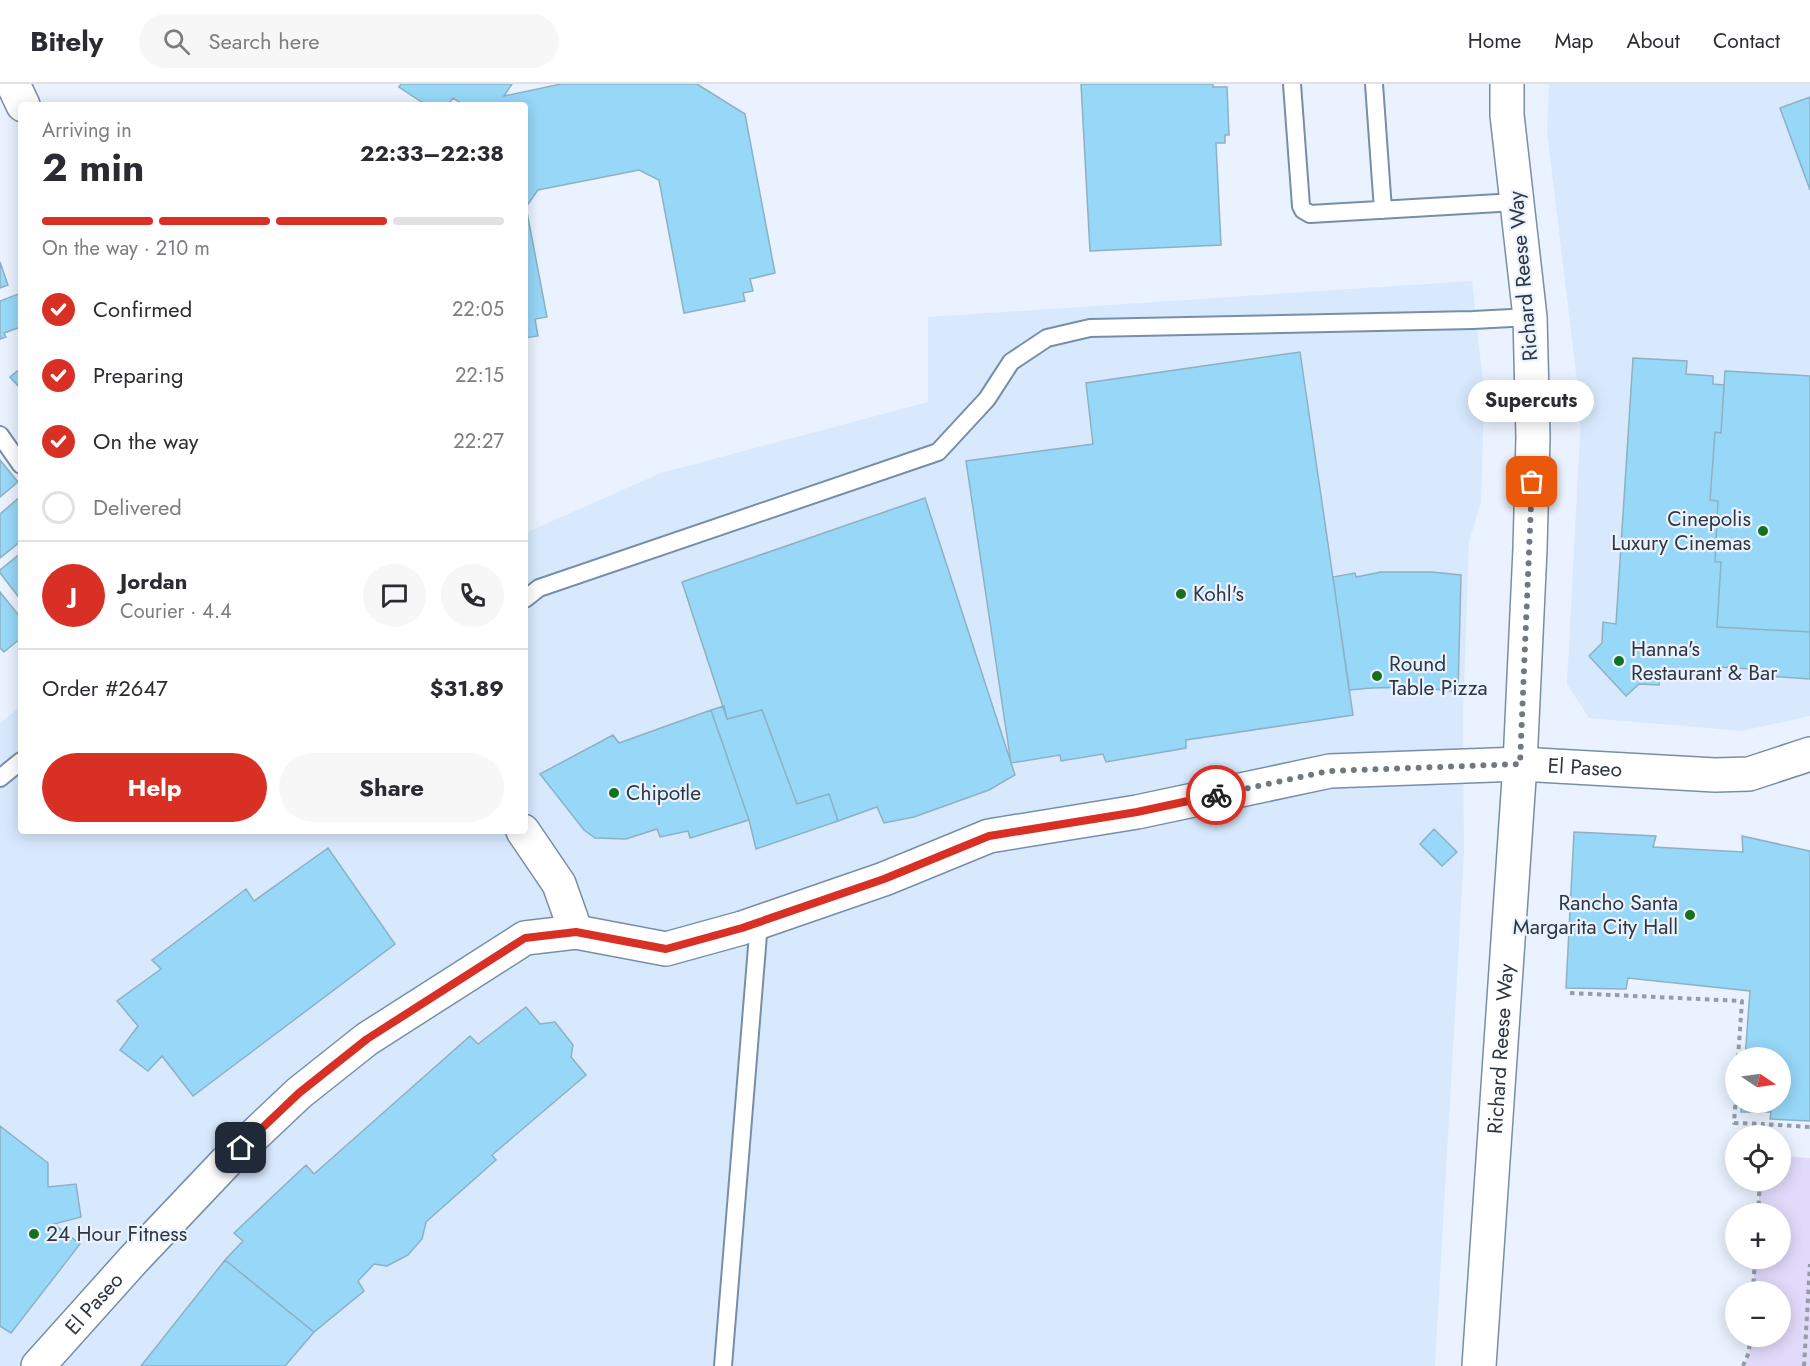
<!DOCTYPE html>
<meta charset="utf-8">
<style>
:root{--surface:#fff;--page:#f7f7f7;--text:#2b2b33;--muted:#7c7c81;--line:#e1e1e2;--accent:#d93025}
body{margin:0;font-family:Jost,sans-serif;background:var(--page);color:var(--text);height:100vh;display:flex;flex-direction:column;font-size:22px;white-space:nowrap}
*{box-sizing:border-box;margin:0}
p{font-size:20px;color:var(--muted)}
.icon{flex:none;width:33px;height:33px;fill:none;stroke:currentColor;stroke-width:2;stroke-linecap:round;stroke-linejoin:round}
.map{position:relative;flex:1;overflow:hidden}
.side{position:absolute;left:18px;top:18px;width:510px;height:732px;display:flex;flex-direction:column;background:var(--surface);border-radius:6px;box-shadow:0 3px 15px #0003}
.side>*{flex:none}
.needle{width:39px;rotate:103deg}
.controls{position:absolute;left:1725px;top:963px;display:grid;gap:12px}
.controls a{display:grid;place-items:center;width:66px;height:66px;border-radius:50%;background:var(--surface);box-shadow:0 3px 15px #0003;font-size:30px}
.pin{position:absolute;display:grid;place-items:center;width:51px;height:51px;color:#fff;margin:-26px;border-radius:12px;box-shadow:0 3px 9px #0006}
.courier{position:absolute;display:grid;place-items:center;width:60px;height:60px;margin:-30px;border:4px solid #d93025;border-radius:50%;background:#fff;color:#222;box-shadow:0 2px 8px #0007}
.bubble{position:absolute;height:42px;border-radius:21px;background:var(--surface);box-shadow:0 3px 15px #0003;font-size:20px;font-weight:700;line-height:42px;text-align:center}
.head em{font-style:normal;font-weight:700}
.head div{display:flex;flex-direction:column-reverse}
.head{display:flex;align-items:center;justify-content:space-between;height:102px;padding:0 24px}
h1{font-size:39px;font-weight:700;line-height:45px}
.bar{display:grid;grid-template-columns:repeat(4,1fr);gap:9px 6px;align-content:center;height:72px;padding:0 24px}
.bar i{height:8px;border-radius:4px;background:var(--line)}
.bar .selected{background:var(--accent)}
.bar p{grid-column:span 4}
.line{display:flex;align-items:center;gap:15px;padding:0 24px;border-top:2px solid var(--line)}
.line div{flex:1}
.round{display:grid;place-items:center;flex:none;width:63px;height:63px;border-radius:32px;background:var(--page)}
ol{padding:0 24px;list-style:none}
li{display:flex;align-items:center;gap:18px;height:66px}
li p{margin-inline-start:auto}
li .icon{padding:6px;border-radius:50%;background:var(--accent);color:#fff;stroke-width:4}
li:last-child{color:var(--muted)}
li i{width:33px;height:33px;border:3px solid var(--line);border-radius:50%}
.button{display:flex;gap:12px;margin-top:auto;padding:12px 24px}
.button a{flex:1;height:69px;border-radius:36px;background:var(--accent);color:#fff;font-size:24px;font-weight:700;line-height:69px;text-align:center}
.button a+a{background:var(--page);color:var(--text)}
header{display:flex;align-items:center;gap:36px;box-sizing:border-box;height:84px;padding:0 30px;background:var(--surface);border-bottom:2px solid var(--line)}
header strong{font-size:28px}
nav{display:flex;gap:33px;margin-inline-start:auto;font-size:21px}
.search{width:420px;height:54px;background:var(--page);display:flex;align-items:center;gap:15px;box-sizing:border-box;padding:0 21px;border-radius:33px;color:var(--muted);font-size:22px}
.map>svg:first-child{display:block}
.built{fill:#d8e9fe}
.green{fill:#e2dafa}
.building{fill:#97d7f8;stroke:#8db1c3;stroke-width:1.5}
.lines{fill:none;stroke-linecap:round;stroke-linejoin:round}
.lane-casing{stroke:#788ea8;stroke-width:20}
.secondary-casing{stroke:#788ea8;stroke-width:36}
.path{stroke:#939ca7;stroke-width:4;stroke-dasharray:4.5 4.5;stroke-linecap:butt}
.lane{stroke:#fff;stroke-width:16}
.secondary{stroke:#fff;stroke-width:33}
.done{stroke:#6f7883;stroke-width:6;stroke-dasharray:0 10.8}
.route{stroke:#d93025;stroke-width:8}
.poi-dot{fill:#16711e;stroke:#e9f2fe;stroke-width:2}
.labels{text-anchor:middle;dominant-baseline:central;stroke-width:4.5;stroke-linejoin:round;paint-order:stroke}
.street-label{font-size:21px;fill:#2d3641;stroke:#e9f2fe}
.poi-label{font-size:21px;fill:#2d3641;stroke:#e9f2fe;text-anchor:start}
</style>
<header>
<strong>Bitely</strong>
<div class="search"><svg class="icon" aria-label="search" viewBox="0 0 24 24"><circle cx="10" cy="10" r="6"/><path d="M15 15l6 6"/></svg>Search here</div>
<nav><a>Home</a><a>Map</a><a>About</a><a>Contact</a></nav>
</header>
<div class="map">
<svg width="1810" height="1282" viewBox="0 0 1810 1282">
<rect width="100%" height="100%" fill="#e9f2fe"/>
<!-- built -->
<path class="built" d="M1549,0h261v632l-68,15 -153,-13 -22,-34 14,-269 -34,-284z
M1472,197l12,111 -3,111 -12,38 -6,174 1,138 -29,513h-1435v-643l21,-17v125h504v-298l136,-60 267,-71v-85z"/>
<!-- green -->
<path class="green" d="M1781,1072l29,2v208h-67l6,-14 1,-15 30,-1v-44l-27,-1 2,-32 25,-1v-44l-22,-1 2,-32 20,-1z"/>
<!-- building -->
<path class="building" d="M401,0h111l-8,12 57,-12h136l48,30 30,159 -25,6 3,12 -10,2 2,8 -61,12 -25,-133 -20,-10 -101,20 -12,17 21,110 -12,2 3,17 -13,2v-233h-61l-11,-7 -5,7h-22l-27,-18z
M1081,0h132v3h14l2,48h-4v8h-9l5,102 -131,6z
M1810,13v93l-30,-82z
M0,178l8,23 -8,3z
M21,209v34l-17,6 2,4 -6,2v-38z
M1300,268l53,363 -167,25v8l-80,14 -3,-8 -42,7 -1,-6 -49,8 -45,-302 127,-17 -7,-61z
M1633,274l54,3 -1,13 27,2v8l11,1 -3,48 -6,-1 -5,68 8,1 -3,61h6l-4,65 93,5v47l-43,-3 1,-6 -48,-3 -1,10 -59,-4 -1,12 -20,-1 -13,12 -37,-40 13,-13 1,-21 13,2z
M21,284v21l-11,-12z
M1725,287l85,5v256l-93,-5 4,-65h-6l3,-61 -8,-1 5,-68 6,1z
M0,376l18,22 -18,15z
M21,412v45l-21,17v-44z
M925,414l90,277 -26,15 -75,27 -30,6 -7,-16 -39,14 -9,-27 -32,10 -35,-94 -35,9 -45,-137z
M21,469v47l-21,-27v-3z
M1381,488h51l29,3 -3,117 -41,-5 -45,1 -23,2 -16,-113 22,-4 1,4z
M0,508l21,26v20l-17,14 -4,-4z
M724,622l3,13 35,-9 35,94 32,-10 9,27 -82,28 -7,-29 -38,-110z
M711,626l38,110 -59,18 -2,-7 -28,6 -3,-8 -31,10 -31,-1 -11,-8 -44,-56 73,-39 6,8z
M1434,745l23,23 -15,14 -22,-22z
M1574,748l82,4 -3,11 90,5 -1,-16 68,15v270l-40,-2 1,-7h-30l1,-10h38v-44h-35l5,-67 -122,-13 -2,11 -60,-1z
M328,764l67,96 -202,152 -31,-40 -14,15 -28,-21 18,-24 -21,-25 44,-32 -9,-9 94,-71 8,12z
M526,923l14,17 15,-2 18,23 -2,12 15,18 -94,80 4,5 -70,62 -4,17 -14,16 -21,11 -13,-2 -16,17 6,10 -50,41 -89,-72 18,-19 -9,-8 72,-68 8,9 156,-138 8,8z
M0,1042l48,37v24l28,-3 5,33 -27,7 26,20 -69,89 -11,-7z
M225,1176l89,72 -29,34h-144z"/>
<g class="lines">
<defs>
<path id="lane" d="M1292,0l9,122 2,4 7,4 206,-12
M1374,0l9,126
M0,351l21,30
M525,515l14,-11 399,-136 49,-53 24,-37 36,-24 43,-10 383,-8 57,-3
M0,694l21,-17
M723,1282l36,-444"/>
<g id="secondary">
<path d="M13,0l10,21"/>
<path d="M523,747l36,53 17,48"/>
<path id="s1" d="M38,1282l96,-107 92,-97 73,-69 68,-54 158,-101 51,-6 90,17 76,-21 142,-49 105,-43 148,-24 193,-41 190,-7 195,11 34,-1 61,-20"/>
<path id="s2" d="M1479,1282l41,-602 10,-215 3,-112 -3,-120 -23,-202v-31"/>
</g>
</defs>
<!-- lane casing -->
<use href="#lane" class="lane-casing"/>
<!-- secondary casing -->
<use href="#secondary" class="secondary-casing"/>
<!-- path -->
<path class="path" d="M1570,909l172,8 -4,57
M1736,1012l-2,27 29,1
M1763,1052v-12l47,3
M1758,1130l2,-34
M1753,1208l2,-34
M1743,1282l6,-14 1,-16
M1804,1282l6,-102"/>
<!-- lane -->
<use href="#lane" class="lane"/>
<!-- secondary -->
<use href="#secondary" class="secondary"/>
</g>
<g class="lines">
<!-- done -->
<path class="done" d="M1216,711l113,-24 191,-7 12,-282"/>
<!-- route -->
<path class="route" d="M241,1064l58,-55 68,-54 158,-101 51,-6 90,17 76,-21 142,-49 105,-43 148,-24 79,-17"/>
</g>
<!-- markers -->
<g class="poi-dot">
<circle cx="1763" cy="447" r="6"/>
<circle cx="1181" cy="510" r="6"/>
<circle cx="1619" cy="577" r="6"/>
<circle cx="1377" cy="592" r="6"/>
<circle cx="614" cy="709" r="6"/>
<circle cx="1690" cy="831" r="6"/>
<circle cx="34" cy="1150" r="6"/>
</g>
<g class="labels">
<!-- street labels -->
<g class="street-label">
<text transform="translate(1523 192) rotate(-95)">Richard Reese Way</text>
<text stroke="none"><textPath href="#s1" startOffset="1740">El Paseo</textPath></text>
<text stroke="none"><textPath href="#s2" startOffset="318">Richard Reese Way</textPath></text>
<text stroke="none"><textPath href="#s1" startOffset="84">El Paseo</textPath></text>
</g>
<!-- poi labels -->
<g class="poi-label">
<text x="1751" y="435" text-anchor="end">Cinepolis<tspan x="1751" dy="24">Luxury Cinemas</tspan></text>
<text x="1193" y="510">Kohl's</text>
<text x="1631" y="565">Hanna's<tspan x="1631" dy="24">Restaurant &amp; Bar</tspan></text>
<text x="1389" y="580">Round<tspan x="1389" dy="24">Table Pizza</tspan></text>
<text x="626" y="709">Chipotle</text>
<text x="1678" y="819" text-anchor="end">Rancho Santa<tspan x="1678" dy="24">Margarita City Hall</tspan></text>
<text x="46" y="1150">24 Hour Fitness</text>
</g>
</g>
</svg>
<div class="controls">
<a><svg class="needle" viewBox="-14 -14 28 28"><path d="M0-13l5 13h-10z" fill="#e53935"/><path d="M0 13l5-13h-10z" fill="#7c7c81"/></svg></a>
<a><svg class="icon" aria-label="locate" viewBox="0 0 24 24"><circle cx="12" cy="12" r="6"/><path d="M12 2v4M12 18v4M2 12h4M18 12h4"/></svg></a>
<a>+</a>
<a>−</a>
</div>
<div class="pin" style="left:1532px;top:398px;background:#ea580c"><svg class="icon" aria-label="bag" viewBox="0 0 24 24"><path d="M5 8h14l-1 12H6zM9 8a3 3 0 0 1 6 0"/></svg></div>
<div class="pin" style="left:241px;top:1064px;background:#1f2937"><svg class="icon" aria-label="home" viewBox="0 0 24 24"><path d="M3 11l9-7 9 7M6 9v11h12V9"/></svg></div>
<div class="courier" style="left:1216px;top:711px"><svg class="icon" aria-label="bike" viewBox="0 0 24 24"><circle cx="6" cy="16" r="4"/><circle cx="18" cy="16" r="4"/><path d="M6 16l4-8h5l3 8M10 8l3 8H6M13 5h3"/></svg></div>
<div class="bubble" style="left:1468px;top:296px;width:126px">Supercuts</div>
<section class="side">
<div class="head"><div><h1>2 min</h1><p>Arriving in</p></div><em>22:33–22:38</em></div>
<div class="bar"><i class="selected"></i><i class="selected"></i><i class="selected"></i><i></i><p>On the way · 210 m</p></div>
<ol>
<li><svg class="icon" aria-label="check" viewBox="0 0 24 24"><path d="M5 12l5 5 9-10"/></svg>Confirmed<p>22:05</p></li>
<li><svg class="icon" aria-label="check" viewBox="0 0 24 24"><path d="M5 12l5 5 9-10"/></svg>Preparing<p>22:15</p></li>
<li><svg class="icon" aria-label="check" viewBox="0 0 24 24"><path d="M5 12l5 5 9-10"/></svg>On the way<p>22:27</p></li>
<li><i></i>Delivered</li>
</ol>
<div class="line" style="height:108px"><b class="round" style="background:var(--accent);color:#fff">J</b><div><b>Jordan</b><p>Courier · 4.4</p></div><a class="round"><svg class="icon" aria-label="chat" viewBox="0 0 24 24"><path d="M4 5h16v11H9l-5 4z"/></svg></a><a class="round"><svg class="icon" aria-label="phone" viewBox="0 0 24 24"><path d="M5 4h4l2 5-3 2q2 4 5 5l2-3 5 2v4C11 20 4 13 5 4z"/></svg></a></div>
<div class="line" style="height:78px"><div>Order #2647</div><b>$31.89</b></div>
<div class="button"><a>Help</a><a>Share</a></div>
</section>
</div>
